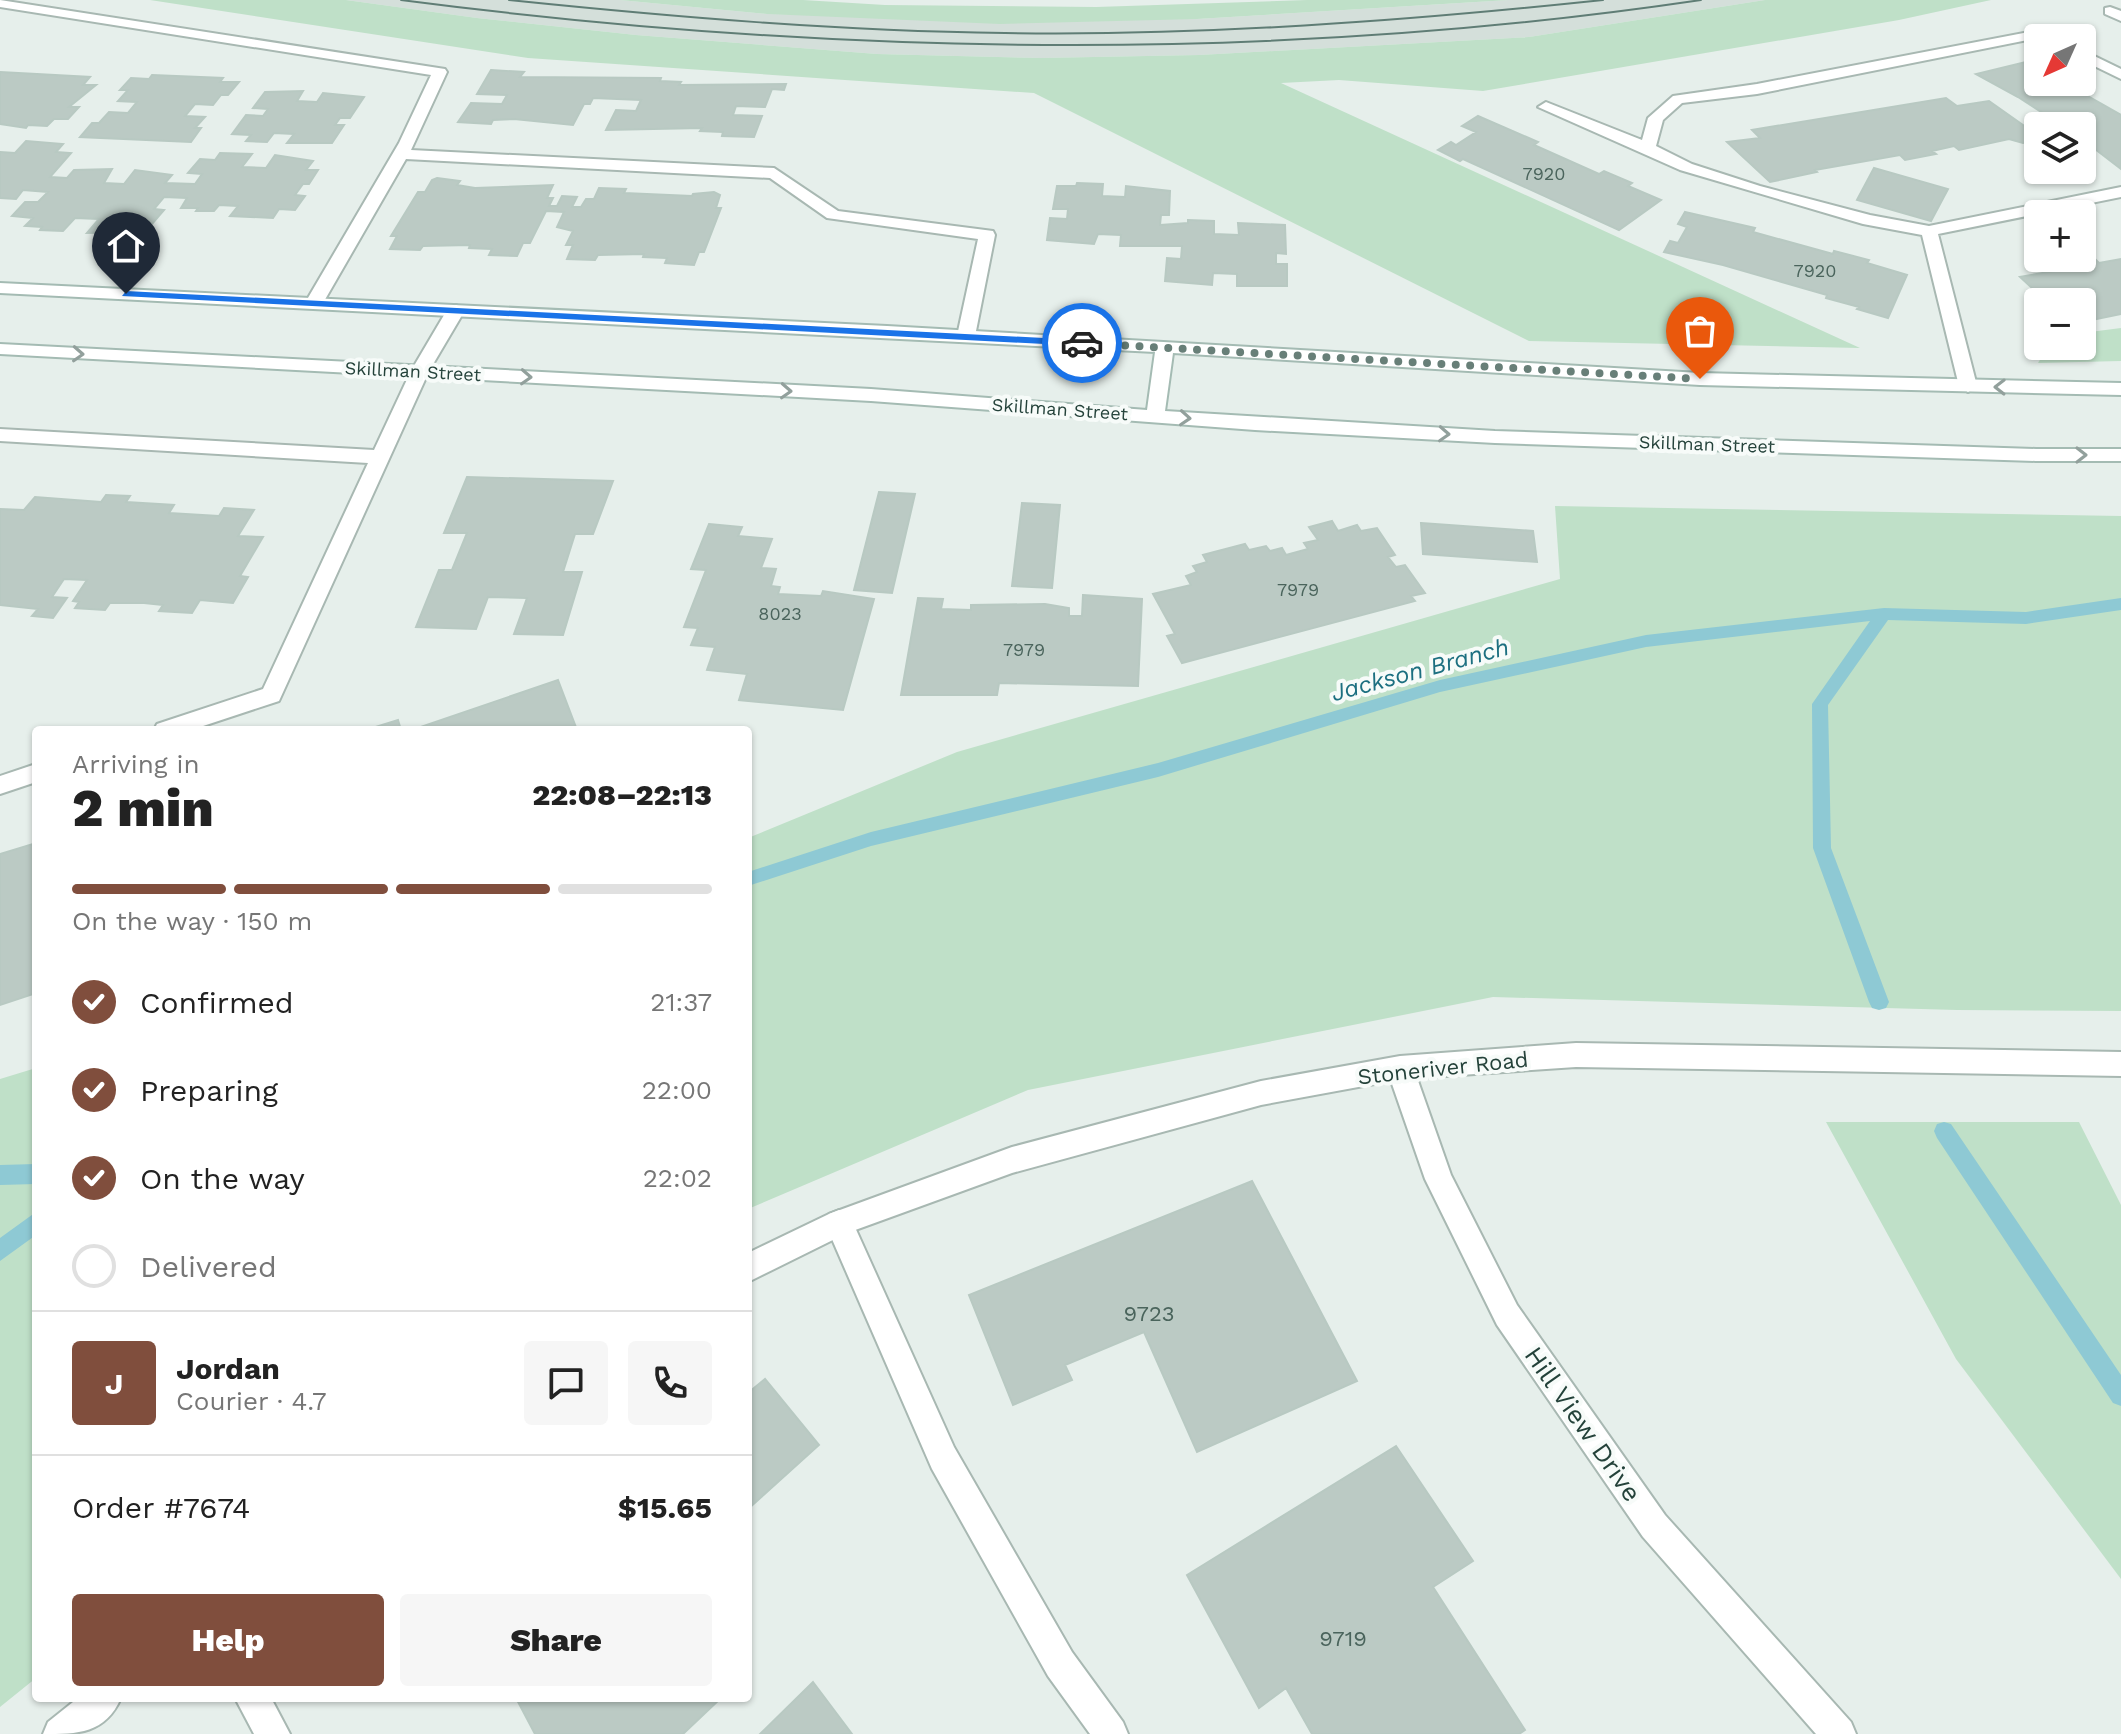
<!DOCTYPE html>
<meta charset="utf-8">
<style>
:root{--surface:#fff;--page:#f6f6f6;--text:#222;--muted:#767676;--line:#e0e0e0;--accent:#804e3d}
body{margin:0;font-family:"Work Sans",sans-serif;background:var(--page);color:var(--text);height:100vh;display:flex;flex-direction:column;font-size:30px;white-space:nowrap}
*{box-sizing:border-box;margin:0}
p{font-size:26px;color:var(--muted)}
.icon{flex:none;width:44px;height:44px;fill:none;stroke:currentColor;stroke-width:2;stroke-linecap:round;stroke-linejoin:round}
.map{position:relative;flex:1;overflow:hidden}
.side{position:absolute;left:32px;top:726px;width:720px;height:976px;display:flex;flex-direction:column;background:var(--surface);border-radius:8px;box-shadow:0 2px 6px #0004}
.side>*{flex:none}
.needle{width:52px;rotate:225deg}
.controls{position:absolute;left:2024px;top:24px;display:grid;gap:16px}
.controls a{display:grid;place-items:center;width:72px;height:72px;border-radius:8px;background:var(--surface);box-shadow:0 2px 6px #0004;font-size:40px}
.pin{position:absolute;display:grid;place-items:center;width:68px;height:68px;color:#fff;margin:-82px -34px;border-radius:50% 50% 50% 0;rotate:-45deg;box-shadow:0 0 8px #0007}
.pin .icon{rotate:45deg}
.courier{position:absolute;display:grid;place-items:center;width:80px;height:80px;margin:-40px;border:6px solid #1a73e8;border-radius:50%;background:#fff;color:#222;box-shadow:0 2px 10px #0007}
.head em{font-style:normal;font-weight:800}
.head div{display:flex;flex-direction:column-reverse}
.head{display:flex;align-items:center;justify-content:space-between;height:136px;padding:0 40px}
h1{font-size:52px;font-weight:800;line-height:60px}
.bar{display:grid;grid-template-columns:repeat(4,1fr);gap:12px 8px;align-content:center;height:96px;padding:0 40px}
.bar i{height:10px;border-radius:6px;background:var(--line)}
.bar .current{background:var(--accent)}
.bar p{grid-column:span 4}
.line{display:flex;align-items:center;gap:20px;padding:0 40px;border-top:2px solid var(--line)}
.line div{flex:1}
.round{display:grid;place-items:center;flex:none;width:84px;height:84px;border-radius:8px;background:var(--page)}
ol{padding:0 40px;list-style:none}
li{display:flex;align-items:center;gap:24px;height:88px}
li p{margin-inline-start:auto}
li .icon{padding:8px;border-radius:50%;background:var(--accent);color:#fff;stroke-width:4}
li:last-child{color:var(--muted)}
li i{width:44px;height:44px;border:4px solid var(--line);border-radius:50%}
.button{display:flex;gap:16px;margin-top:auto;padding:16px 40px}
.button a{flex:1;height:92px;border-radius:8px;background:var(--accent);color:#fff;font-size:32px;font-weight:800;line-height:92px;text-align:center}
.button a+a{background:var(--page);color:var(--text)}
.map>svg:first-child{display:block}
.built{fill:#d4dfda}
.green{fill:#bfe0c8}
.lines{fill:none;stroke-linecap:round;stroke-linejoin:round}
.stream{fill:#8ec9d4;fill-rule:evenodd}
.building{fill:#bbcac4;stroke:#b8c9c2;stroke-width:2}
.lane-casing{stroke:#a8b8b2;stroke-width:4}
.street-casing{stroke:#a8b8b2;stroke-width:4}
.secondary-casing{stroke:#a4bbb3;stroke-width:4}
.lane{fill:#fff;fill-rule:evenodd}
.street{fill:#fff;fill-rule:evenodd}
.secondary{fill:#fff;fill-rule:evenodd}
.tram{stroke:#5f7d75;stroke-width:2}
.oneway{stroke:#92a09c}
.route{fill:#1a73e8}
.done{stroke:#687f78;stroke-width:8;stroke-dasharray:0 14.4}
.labels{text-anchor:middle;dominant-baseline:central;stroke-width:8;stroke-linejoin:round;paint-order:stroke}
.number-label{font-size:18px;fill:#4a645c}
.far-street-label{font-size:18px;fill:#24423a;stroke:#f7fbf9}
.street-label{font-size:22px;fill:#24423a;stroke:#f7fbf9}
.near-number-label{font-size:22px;fill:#4a645c}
.water-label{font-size:24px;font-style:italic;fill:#1c6f80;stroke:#f7fbf9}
.near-street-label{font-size:26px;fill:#24423a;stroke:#f7fbf9}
</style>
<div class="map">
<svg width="2121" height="1734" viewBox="0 0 2121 1734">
<rect width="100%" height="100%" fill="#e6efeb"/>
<!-- built -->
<path class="built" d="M346,0h274l147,14 430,5 312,-19h256l-236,37 -330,18 -158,3 -164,-4 -241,-19 -159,-17z"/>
<!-- green -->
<path class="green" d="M150,0h196l131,18 159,17 241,19 164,4 158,-3 330,-18 236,-37h226l-92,20 -416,71 -144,-11 -58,3 579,265 -331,-7 -495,-248 -506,-35z
M620,0h183l82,5 211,2 211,-7h202l-312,19 -197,5 -233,-10z
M2121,328v33l-83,2 10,-17h34v-13z
M1555,506l566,10v495l-164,-1 -464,-13 -465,93 -280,119v-371l209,-86 603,-173z
M36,1068v610l-36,29v-628z
M1826,1122h253l42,83v374l-165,-220z"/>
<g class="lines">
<!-- stream -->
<path class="stream" d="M2121,598v12l-95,14 -138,-4 -60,85 3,143 58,154 -3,6 -7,2 -7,-2 -3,-6 -56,-154 -1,-144 58,-83 -224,26 -206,45 -282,85 -287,69 -123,40v-14l123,-40 287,-69 282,-83 206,-45 238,-27 142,4z
M1944,1122l7,2 170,251v31l-8,-3 -176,-265 -3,-7 3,-7z
M36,1164v20l-36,1v-20z
M36,1212v23l-36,26v-23z"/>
</g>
<!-- building -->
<path class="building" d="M2034,60l4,3v19h36l12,7 -7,2 42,24v54l-39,-30v-13h-19l-45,-29 -42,-23z
M491,70l33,2 -4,5 141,1 -1,3 21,1 -2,3 107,-1 -2,6 -12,-1 -7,18 -29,-1 -3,9 29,1 -8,21 -32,-1 1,-4 -23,-1 2,-3 -96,2 10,-20 20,1 5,-11 -48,-2 -3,6h-6l-11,21 -59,-6 -21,1 -2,4 -33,-2 13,-19 31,1 5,-9 -30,-1z
M0,72l90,5 -7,8h13l-27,22h10l-11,12h-14l-7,7 -19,-1 -2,3 -26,-4z
M152,75l71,3 -3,4h19l-11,13h-7l-8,10 -18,-1 -10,12 20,1 -10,11h6l-10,14 -111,-5 12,-14h7l10,-11 19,1 9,-11 -19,-1 10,-11h-8l11,-12 18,1z
M303,91l-6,10 20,1 6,-9 41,4 -14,21h-10l-5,7h9l-12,18h-45l7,-9 -20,-1 -7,9 -21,-1 5,-6 -19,-1 14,-19 17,1 5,-7 -15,-1 12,-16z
M1946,98l11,8 32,-5 41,29h-4l9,7 -6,1 4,3 -10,2 -14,-4 -50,11 -5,-4 -22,5 4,3 -31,6 -5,-5 -85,15 2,2 -47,10 -43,-40 33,-4 -8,-8z
M1478,116l60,26 -4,3 65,29 5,-3 28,12 -4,3 33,14 -42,30 -156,-71 -3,2 -22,-11 13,-8 5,3 20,-13 -14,-6z
M26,141l37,3 -7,8 15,1 -21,24 17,1 7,-8 38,-1 -8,14 20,1 11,-14 37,5 -7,8 30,1 7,-10 -14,-1 12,-14 15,1 5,-7 32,1 -10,13 24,1 9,-13 38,6 -7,9h12l-9,14h-6l-8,11 10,1 -10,14 -16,-1 -6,9 -43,-2 8,-10 -19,-1 -5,6h-18l2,-3h-17l6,-10 -23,-1 -10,12 10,1 -12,14 -15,-1 -7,9 -43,1 12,-14 -24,-1 -12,13 -23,-1 2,-3 -17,-1 8,-8 -21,-2 13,-14h13l10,-10 -25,-2 -7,9 -16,-1v-46l15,1z
M1874,168l74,21 -17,32 -74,-21z
M437,178l23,3 -3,4 18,3 78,-3 -6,13h6l-4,8h8l5,-10 15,1 -5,10h9l5,-8h8l5,-11 27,1 -2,4 68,3 1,-2 21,-2 6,3 -4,13h5l-17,44h-5l-5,13 -29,-2 2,-5 -24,-1 1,-3 -46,1 -3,5 -28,-1 6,-14h-7l7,-14 -16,-4 7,-15 -18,-1 -16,32h-7l-6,13 -28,-1 3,-6 -23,-1 1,-3 -47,1 -3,4 -30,-1 7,-13h-6l27,-44h7l7,-12z
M1077,183l26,1 -1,12 23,1 1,-11 44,5 -1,24h-8l-1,10 28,-2v-3l26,1v13l25,1 -1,-12 47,2 1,29 -10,-1v11h11v22h-50v-12l-24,-1 -1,12 -47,-4 2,-23 14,1 1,-13h-62l1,-11 -23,-1 -4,10 -47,-4 3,-22 17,1 1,-10h-15l4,-23h19z
M1685,212l70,16 -2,4 80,22 1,-3 35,9 -2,3 40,12 -19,43 -31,-9 2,-2 -33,-9 1,-3 -104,-30 -59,-13 6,-11 8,2 9,-16 -9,-3z
M2091,255l8,8 22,-4v55l-39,8v-20h-35l-27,-25 34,-6 -10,-9z
M467,477l146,4 -20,53h-18l-12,38h19l-19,63 -49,-1 13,-36 -39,-1 -12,32 -60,-2 23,-57h13l15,-37h-23z
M879,492l36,2 -23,99 -38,-3z
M106,495l24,1 -4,6 48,3 -5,8 50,3 5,-8 30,2 -16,26 25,1 -23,39 8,1 -15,26 -33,-3 -8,13 -33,-2 4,-6 -19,-2h-34l-5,7 -30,-2 4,-6 -6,-1 14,-21 -23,-1 -12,18 15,1 -14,20 -21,-2 6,-7 -38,-4v-96l24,1 11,-13 66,5z
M1022,503l38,2 -8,83 -40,-2z
M1332,521l6,10 19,-6 4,6 16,-3 18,27 -7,2 8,10 9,-2 20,28 -14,3 4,5 -233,62 -15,-27 8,-2 -22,-40 38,-9 -5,-9 11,-4 -4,-6 14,-4 -4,-7 42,-11 4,6 17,-4 4,5 12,-3 4,7 22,-6 -4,-6 14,-3 -9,-13z
M1421,523l112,8 4,31 -114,-8z
M709,524l33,3 -4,9 34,3 -11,29 15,1 -5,17 9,1 -2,7 43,2 2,-5 51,8 -31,111 -104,-10 8,-26 -40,-4 8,-23 -24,-2 7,-17 -14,-1 22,-57 -15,-1z
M1083,595l59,4 -4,87 -139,-3 -2,12h-96l17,-97 25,1 -2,10 30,1v-5l74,-1 24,4v8h13z
M558,680l19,50h-165z
M398,720l3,10h-35z
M36,843v150l-36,12v-151z
M1252,1181l105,200 -160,71 -53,-120 -79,33 7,15 -59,25 -44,-110z
M765,1379l54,66 -71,64v-116z
M1396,1446l77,115 -40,26 92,143 -6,4h-207l-26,-46 -27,20 -72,-133z
M813,1682l39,52h-92z
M516,1698h205l-38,36h-148z"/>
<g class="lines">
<defs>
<path id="lane" d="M0,0l445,69 2,3 -36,78 363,18 64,43 155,20 2,4 -20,101 -9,5 -9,-5 21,-97 -151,-21 -57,-40 -364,-19 -83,144 -9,5 -6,-1 -3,-4 94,-160 32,-68 -431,-68z
M2110,7l11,4v10l-16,-7v-6z
M2045,29l16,9h-23l-281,56 -75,9 -19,17 -7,26 36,18 68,22 110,29 59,11 192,-39v10l-183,37 39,152 -9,6 -9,-6 -37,-151 -59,-11 -183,-54 -142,-63 8,-5 5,2 91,36 6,-22 25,-22 84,-12z
M2082,50l39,19v10l-39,-19z
M456,305l9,5 -36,61 -150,330 -88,29h-37l3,-6 106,-35 105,-226 -368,-22v-12l374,21 37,-79 36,-61z
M36,764v18l-36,12v-18z
M839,1210l10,4 105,233 118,205 51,70 5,12h-38l-42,-58 -116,-207 -107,-246 4,-9z"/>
<path id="street" d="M1576,1043l545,9v24l-545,-9 -159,11 34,97 66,130 148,210 186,207 5,12h-40l-173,-197 -146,-212 -72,-146 -34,-98 -130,24 -249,68 -165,60 -99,49v-29l81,-39 183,-67 249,-66 139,-25z
M78,1698h43c-16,36 -43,36 -78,36l5,-12z
M235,1698h36l19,36h-36z"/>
<path id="secondary" d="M0,283l887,43 813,47 421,10v12l-421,-10 -527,-32 -8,58 330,20 541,18h85v12h-85l-541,-18 -240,-13 -384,-29 -871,-47v-10l871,45 276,21 8,-58 -1155,-59z"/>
</defs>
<!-- lane casing -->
<use href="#lane" class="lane-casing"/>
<!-- street casing -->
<use href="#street" class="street-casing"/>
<!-- secondary casing -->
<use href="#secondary" class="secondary-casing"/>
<!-- lane -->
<use href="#lane" class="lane"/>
<!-- street -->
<use href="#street" class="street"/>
<!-- secondary -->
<use href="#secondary" class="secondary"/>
<!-- tram -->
<path class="tram" d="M401,0c431,56 869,64 1300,0
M509,0c165,17 330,31 496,33 200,3 399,-12 598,-33"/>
</g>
<!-- one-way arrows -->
<defs><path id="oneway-chevron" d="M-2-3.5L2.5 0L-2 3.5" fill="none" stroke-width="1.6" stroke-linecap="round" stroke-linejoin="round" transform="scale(2)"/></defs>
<g class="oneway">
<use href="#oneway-chevron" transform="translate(78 354) rotate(3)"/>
<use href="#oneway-chevron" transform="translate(526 377) rotate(3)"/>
<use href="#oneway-chevron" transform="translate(2000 387) rotate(-179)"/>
<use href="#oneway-chevron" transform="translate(786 391) rotate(3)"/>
<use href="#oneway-chevron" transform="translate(1185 418) rotate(4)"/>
<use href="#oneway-chevron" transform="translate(1444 434) rotate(3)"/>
<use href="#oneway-chevron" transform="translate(2081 455)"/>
</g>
<!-- route -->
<path class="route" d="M126,291l956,49 5,3 -5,3 -960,-50z"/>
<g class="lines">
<!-- done -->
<path class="done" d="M1082,343l618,36"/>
</g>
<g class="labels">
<!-- number labels -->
<g class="number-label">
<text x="1544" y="173">7920</text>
<text x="1815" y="270">7920</text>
<text x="1298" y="589">7979</text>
<text x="780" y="613">8023</text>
<text x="1024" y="649">7979</text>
</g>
<!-- far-street labels -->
<g class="far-street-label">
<text transform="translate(413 371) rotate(3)">Skillman Street</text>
<text transform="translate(1060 409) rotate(4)">Skillman Street</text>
<text transform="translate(1707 444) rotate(2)">Skillman Street</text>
</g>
<!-- street labels -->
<g class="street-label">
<text transform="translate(1443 1068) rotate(-6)">Stoneriver Road</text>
</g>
<!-- near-number labels -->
<g class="near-number-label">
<text x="1149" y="1313">9723</text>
<text x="1343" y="1638">9719</text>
</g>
<!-- water labels -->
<g class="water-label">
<text transform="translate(1420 670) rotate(-15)">Jackson Branch</text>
</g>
<!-- near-street labels -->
<g class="near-street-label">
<text transform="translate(1583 1424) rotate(55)">Hill View Drive</text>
</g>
</g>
</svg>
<div class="controls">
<a><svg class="needle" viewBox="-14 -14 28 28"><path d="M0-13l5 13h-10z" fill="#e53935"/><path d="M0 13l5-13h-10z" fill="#767676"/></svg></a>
<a><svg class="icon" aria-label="layers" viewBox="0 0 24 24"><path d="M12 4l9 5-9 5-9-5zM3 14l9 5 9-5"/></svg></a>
<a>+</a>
<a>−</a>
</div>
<div class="pin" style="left:1700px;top:379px;background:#ea580c"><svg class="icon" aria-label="bag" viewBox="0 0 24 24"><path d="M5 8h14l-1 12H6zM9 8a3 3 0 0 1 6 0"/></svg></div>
<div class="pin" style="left:126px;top:294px;background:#1f2937"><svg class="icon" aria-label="home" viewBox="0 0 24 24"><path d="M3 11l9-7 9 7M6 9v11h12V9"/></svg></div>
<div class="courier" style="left:1082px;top:343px"><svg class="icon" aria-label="car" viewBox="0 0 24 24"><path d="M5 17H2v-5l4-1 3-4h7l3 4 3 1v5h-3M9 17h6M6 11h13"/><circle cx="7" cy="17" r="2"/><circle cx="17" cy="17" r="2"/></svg></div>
<section class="side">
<div class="head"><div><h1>2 min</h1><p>Arriving in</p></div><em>22:08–22:13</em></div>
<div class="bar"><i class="current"></i><i class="current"></i><i class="current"></i><i></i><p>On the way · 150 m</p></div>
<ol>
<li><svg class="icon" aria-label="check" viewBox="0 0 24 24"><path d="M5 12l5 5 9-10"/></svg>Confirmed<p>21:37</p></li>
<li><svg class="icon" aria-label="check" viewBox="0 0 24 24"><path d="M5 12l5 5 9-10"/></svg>Preparing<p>22:00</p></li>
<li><svg class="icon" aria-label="check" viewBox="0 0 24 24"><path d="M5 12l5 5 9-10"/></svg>On the way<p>22:02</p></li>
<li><i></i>Delivered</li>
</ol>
<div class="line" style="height:144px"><b class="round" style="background:var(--accent);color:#fff">J</b><div><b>Jordan</b><p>Courier · 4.7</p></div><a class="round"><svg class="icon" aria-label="chat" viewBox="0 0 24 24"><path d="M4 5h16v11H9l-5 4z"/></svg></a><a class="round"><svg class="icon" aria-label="phone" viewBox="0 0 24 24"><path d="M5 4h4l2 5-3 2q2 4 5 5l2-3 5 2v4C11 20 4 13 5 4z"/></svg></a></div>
<div class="line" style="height:104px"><div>Order #7674</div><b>$15.65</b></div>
<div class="button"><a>Help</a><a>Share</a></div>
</section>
</div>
